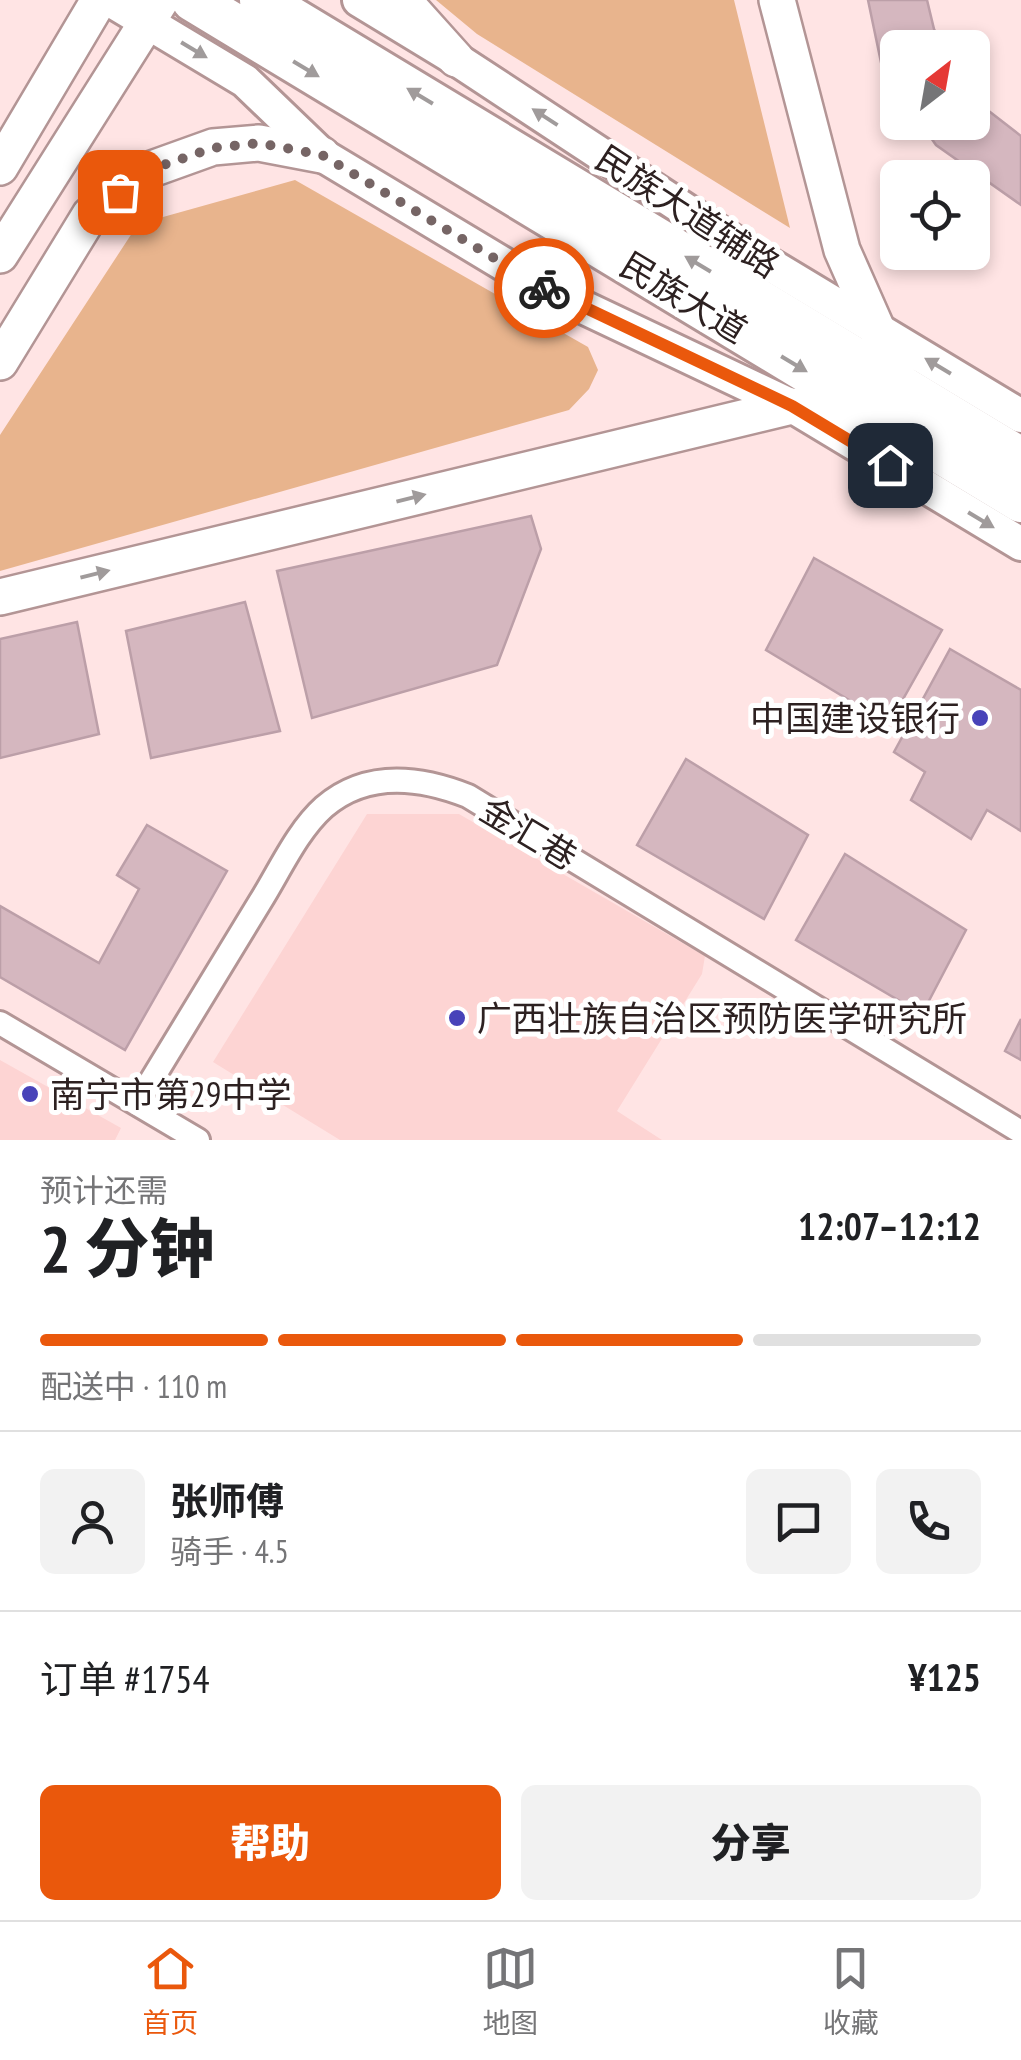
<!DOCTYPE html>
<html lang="zh">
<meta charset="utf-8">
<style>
:root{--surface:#fff;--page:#f2f2f2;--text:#202124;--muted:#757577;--line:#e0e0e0;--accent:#ea580c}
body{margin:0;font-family:"PT Sans Narrow","Noto Sans SC",sans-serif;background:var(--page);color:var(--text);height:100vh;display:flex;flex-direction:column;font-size:38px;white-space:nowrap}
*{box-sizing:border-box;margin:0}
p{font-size:32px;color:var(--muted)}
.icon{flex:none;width:55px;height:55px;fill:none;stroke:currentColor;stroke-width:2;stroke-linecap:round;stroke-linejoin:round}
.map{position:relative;height:1140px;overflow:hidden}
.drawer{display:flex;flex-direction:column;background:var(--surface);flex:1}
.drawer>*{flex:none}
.needle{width:65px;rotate:31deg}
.fabs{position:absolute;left:880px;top:30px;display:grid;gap:20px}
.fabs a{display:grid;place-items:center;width:110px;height:110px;border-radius:15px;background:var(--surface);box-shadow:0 5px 15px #0003;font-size:50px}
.pin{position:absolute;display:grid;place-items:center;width:85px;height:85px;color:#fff;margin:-42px;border-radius:20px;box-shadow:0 5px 15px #0006}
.courier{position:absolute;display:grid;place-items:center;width:100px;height:100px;margin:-50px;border:8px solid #ea580c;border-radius:50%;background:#fff;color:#222;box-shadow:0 2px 12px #0007}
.overview em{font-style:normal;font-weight:800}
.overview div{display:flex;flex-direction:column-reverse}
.overview{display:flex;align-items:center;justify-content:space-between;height:170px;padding:0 40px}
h1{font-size:65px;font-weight:800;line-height:75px}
.bar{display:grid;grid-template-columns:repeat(4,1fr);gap:15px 10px;align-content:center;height:120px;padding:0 40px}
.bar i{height:12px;border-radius:8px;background:var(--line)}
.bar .on{background:var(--accent)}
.bar p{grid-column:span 4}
.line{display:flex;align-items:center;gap:25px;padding:0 40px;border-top:2px solid var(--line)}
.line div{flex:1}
.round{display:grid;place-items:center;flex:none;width:105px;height:105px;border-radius:15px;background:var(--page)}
.cta{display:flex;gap:20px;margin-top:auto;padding:20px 40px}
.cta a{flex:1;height:115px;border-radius:15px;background:var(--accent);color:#fff;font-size:40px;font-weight:800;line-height:115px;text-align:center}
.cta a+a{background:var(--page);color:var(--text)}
.tabs{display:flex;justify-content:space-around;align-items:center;height:140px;border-top:2px solid var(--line);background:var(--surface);font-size:28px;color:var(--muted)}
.tabs a{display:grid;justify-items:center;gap:5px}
.tabs .on{color:var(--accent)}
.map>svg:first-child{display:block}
.built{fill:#fdd4d3}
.green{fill:#e8b48d}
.building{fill:#d5b7bf;stroke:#bc9fa8;stroke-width:2.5}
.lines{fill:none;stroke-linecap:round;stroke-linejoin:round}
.street-casing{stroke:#b39595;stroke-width:28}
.secondary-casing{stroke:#b39595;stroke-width:38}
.primary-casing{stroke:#b39595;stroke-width:40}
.highway-casing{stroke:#b39595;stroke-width:48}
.street{stroke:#fff;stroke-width:22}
.secondary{stroke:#fff;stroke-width:32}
.primary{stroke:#fff;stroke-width:35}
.highway{stroke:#fff;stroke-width:42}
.oneway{fill:#a09b9b}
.done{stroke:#766565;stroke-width:10;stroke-dasharray:0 18}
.route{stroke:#ea580c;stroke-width:12}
.poi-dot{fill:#4843b9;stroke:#fff;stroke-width:4}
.labels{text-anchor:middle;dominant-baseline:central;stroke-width:10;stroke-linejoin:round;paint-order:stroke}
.street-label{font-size:35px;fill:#2d2121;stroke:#fff}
.poi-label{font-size:35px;fill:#2d2121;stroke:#fff;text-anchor:start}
</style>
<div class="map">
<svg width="1021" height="1140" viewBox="0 0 1021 1140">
<rect width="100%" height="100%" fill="#ffe4e4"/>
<!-- built -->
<path class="built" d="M367,814h92l246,142 -3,18 -85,137 45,29h-322l-127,-78z
M0,1060l121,68 -6,12h-115z"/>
<!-- green -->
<path class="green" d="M436,0h298l56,228 -313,-194z
M295,180l293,167 10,23 -9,19 -20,21 -569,161v-136l138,-211z"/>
<!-- building -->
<path class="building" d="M868,0h59l7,29 10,19h-46v44l-15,-20z
M972,98l49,38v69l-85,-60 -16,-23h52z
M531,516l10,33 -44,116 -185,53 -35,-147z
M814,558l128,72 -53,94 -123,-74z
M245,602l35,129 -129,27 -25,-127z
M77,622l22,112 -99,24v-119z
M950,649l71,41v141l-34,-21 -16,29 -60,-39 14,-28 -31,-20z
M686,759l122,76 -44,84 -127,-74z
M147,825l80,46 -102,179 -125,-73v-71l99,57 40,-74 -22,-14z
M845,854l121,76 -44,84 -126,-74z
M1021,1019v41l-16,-9z"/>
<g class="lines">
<defs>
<path id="street" d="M0,1023l198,117
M137,1104c41,-67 82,-135 123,-202 19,-30 37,-71 64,-95 43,-37 96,-30 144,-11l553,336"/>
<path id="secondary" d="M110,0l135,81 77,74 223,134 247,117 229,138
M359,0l97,59 298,196 267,161"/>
<path id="primary" d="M403,0l53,59
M777,0l65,250 61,138
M0,167l99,-167
M0,255l161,-255
M0,362l90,-147 59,-45 64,-23 46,-4 63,12
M0,597l792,-191 88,13"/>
<path id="highway" d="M193,0l828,501
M261,0l760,459"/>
</defs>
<!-- street casing -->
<use href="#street" class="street-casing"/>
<!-- secondary casing -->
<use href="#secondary" class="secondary-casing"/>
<!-- primary casing -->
<use href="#primary" class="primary-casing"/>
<!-- highway casing -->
<use href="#highway" class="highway-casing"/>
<!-- street -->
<use href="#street" class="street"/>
<!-- secondary -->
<use href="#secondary" class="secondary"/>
<!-- primary -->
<use href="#primary" class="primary"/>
<!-- highway -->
<use href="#highway" class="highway"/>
</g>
<!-- one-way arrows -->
<defs><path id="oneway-solid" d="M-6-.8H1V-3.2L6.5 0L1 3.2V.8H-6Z" transform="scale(2.5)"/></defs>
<g class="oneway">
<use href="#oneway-solid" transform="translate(194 50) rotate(31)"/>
<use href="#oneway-solid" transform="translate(306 69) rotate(31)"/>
<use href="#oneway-solid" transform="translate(420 96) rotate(-149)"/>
<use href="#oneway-solid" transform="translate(545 117) rotate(-147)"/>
<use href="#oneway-solid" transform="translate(698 264) rotate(-149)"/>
<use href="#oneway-solid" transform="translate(794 364) rotate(31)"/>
<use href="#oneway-solid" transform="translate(938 366) rotate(-149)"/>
<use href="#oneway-solid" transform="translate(411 498) rotate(-14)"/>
<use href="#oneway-solid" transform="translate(981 520) rotate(31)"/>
<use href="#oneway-solid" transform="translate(95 574) rotate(-14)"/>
</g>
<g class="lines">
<!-- done -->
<path class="done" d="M120,192l29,-22 64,-22 46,-5 63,12 222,133"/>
<!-- route -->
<path class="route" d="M544,288l248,118 98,59"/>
</g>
<!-- markers -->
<g class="poi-dot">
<circle cx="980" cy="718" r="10"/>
<circle cx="457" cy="1018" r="10"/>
<circle cx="30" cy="1094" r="10"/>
</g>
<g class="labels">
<!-- street labels -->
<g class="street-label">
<text transform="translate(688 211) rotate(33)">民族大道辅路</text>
<text transform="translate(684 297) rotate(31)">民族大道</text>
<text transform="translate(529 833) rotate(31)">金汇巷</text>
</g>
<!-- poi labels -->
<g class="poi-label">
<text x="960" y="718" text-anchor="end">中国建设银行</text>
<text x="477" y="1018">广西壮族自治区预防医学研究所</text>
<text x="50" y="1094">南宁市第29中学</text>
</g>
</g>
</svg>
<div class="fabs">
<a><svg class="needle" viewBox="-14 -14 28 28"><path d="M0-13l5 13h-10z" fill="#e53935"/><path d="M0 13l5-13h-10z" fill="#757577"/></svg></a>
<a><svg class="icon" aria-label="locate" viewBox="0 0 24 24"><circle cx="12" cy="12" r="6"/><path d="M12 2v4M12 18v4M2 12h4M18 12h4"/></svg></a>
</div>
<div class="pin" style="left:120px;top:192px;background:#ea580c"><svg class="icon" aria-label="bag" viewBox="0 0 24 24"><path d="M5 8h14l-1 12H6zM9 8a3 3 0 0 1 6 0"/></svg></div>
<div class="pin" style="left:890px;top:465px;background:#1f2937"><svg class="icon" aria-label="home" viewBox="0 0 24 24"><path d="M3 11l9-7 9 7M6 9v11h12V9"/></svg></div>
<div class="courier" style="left:544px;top:288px"><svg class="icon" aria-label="bike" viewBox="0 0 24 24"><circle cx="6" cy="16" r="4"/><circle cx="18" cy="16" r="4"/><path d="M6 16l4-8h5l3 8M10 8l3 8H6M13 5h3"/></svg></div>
</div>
<section class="drawer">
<div class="overview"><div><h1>2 分钟</h1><p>预计还需</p></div><em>12:07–12:12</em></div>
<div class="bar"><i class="on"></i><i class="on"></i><i class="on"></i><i></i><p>配送中 · 110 m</p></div>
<div class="line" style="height:180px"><a class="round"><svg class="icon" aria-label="person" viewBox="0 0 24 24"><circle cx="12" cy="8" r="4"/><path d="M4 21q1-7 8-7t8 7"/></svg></a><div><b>张师傅</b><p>骑手 · 4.5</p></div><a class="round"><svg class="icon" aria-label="chat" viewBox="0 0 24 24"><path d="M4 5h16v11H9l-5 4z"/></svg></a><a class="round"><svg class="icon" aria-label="phone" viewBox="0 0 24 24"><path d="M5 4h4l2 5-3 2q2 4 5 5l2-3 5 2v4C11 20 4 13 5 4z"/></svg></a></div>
<div class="line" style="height:130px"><div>订单 #1754</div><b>¥125</b></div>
<div class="cta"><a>帮助</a><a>分享</a></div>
</section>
<nav class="tabs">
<a class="on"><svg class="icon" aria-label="home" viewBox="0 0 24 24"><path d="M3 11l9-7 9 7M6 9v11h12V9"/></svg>首页</a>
<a><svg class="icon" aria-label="map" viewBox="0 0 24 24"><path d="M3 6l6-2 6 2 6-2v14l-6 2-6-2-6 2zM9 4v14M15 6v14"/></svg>地图</a>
<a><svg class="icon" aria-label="saved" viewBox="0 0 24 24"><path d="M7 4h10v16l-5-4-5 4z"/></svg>收藏</a>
</nav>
